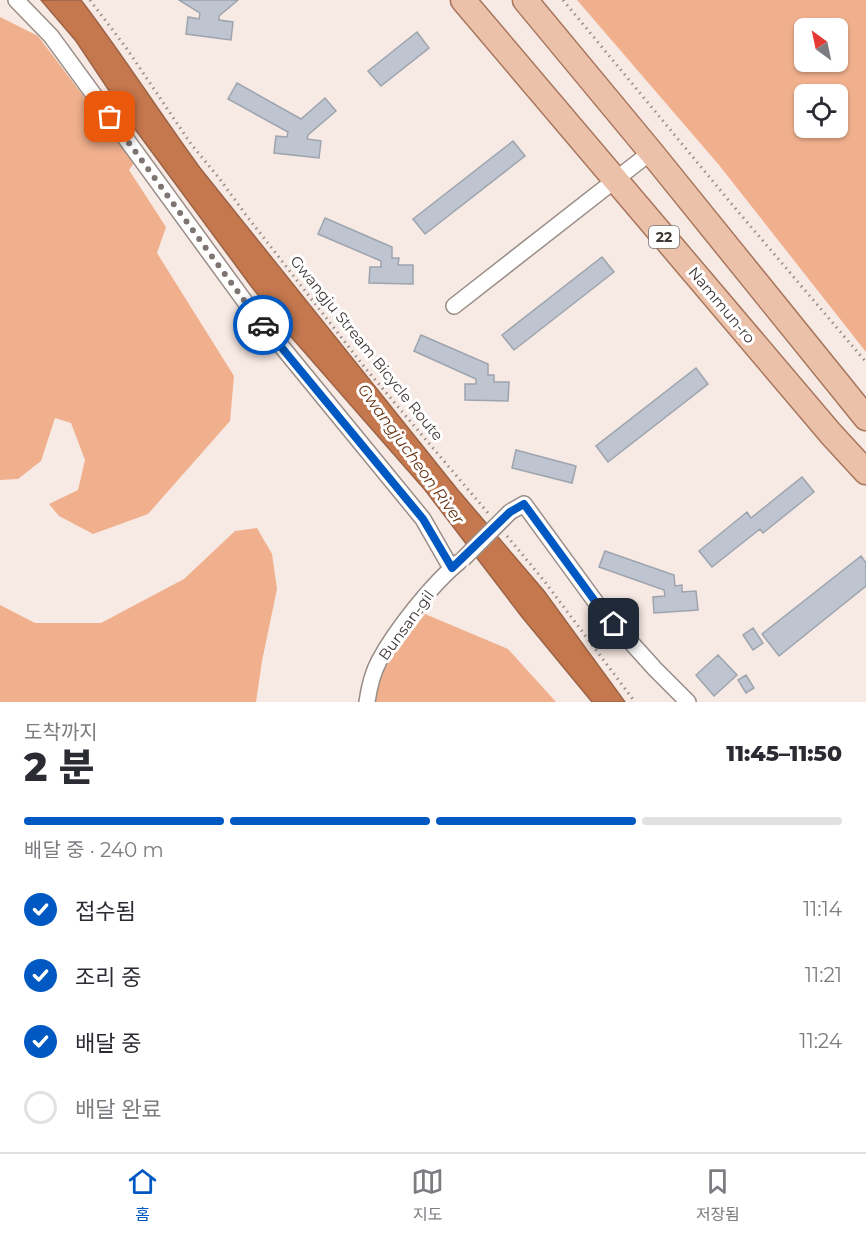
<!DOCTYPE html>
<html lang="ko">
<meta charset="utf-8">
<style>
:root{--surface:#fff;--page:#f7f7f7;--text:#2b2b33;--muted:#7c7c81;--line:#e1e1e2;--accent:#0059c2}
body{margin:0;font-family:Montserrat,"Noto Sans KR",sans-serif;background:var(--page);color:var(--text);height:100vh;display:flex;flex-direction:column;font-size:22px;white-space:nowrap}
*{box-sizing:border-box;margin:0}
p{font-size:20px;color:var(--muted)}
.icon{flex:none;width:33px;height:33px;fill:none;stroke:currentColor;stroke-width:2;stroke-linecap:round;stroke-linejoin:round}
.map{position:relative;height:702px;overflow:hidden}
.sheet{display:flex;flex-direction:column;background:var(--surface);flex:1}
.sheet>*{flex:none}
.needle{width:39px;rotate:327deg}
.buttons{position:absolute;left:794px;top:18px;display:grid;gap:12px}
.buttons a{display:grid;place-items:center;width:54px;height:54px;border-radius:9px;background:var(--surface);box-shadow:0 2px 4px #0004;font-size:30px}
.pin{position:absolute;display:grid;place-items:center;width:51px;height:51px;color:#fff;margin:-26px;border-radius:12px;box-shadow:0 3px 9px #0006}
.courier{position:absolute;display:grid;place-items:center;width:60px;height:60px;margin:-30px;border:4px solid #0059c2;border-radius:50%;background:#fff;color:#222;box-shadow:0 2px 8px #0007}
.head em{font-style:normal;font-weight:800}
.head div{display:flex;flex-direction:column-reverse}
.head{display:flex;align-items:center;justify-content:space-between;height:102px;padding:0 24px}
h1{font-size:39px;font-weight:800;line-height:45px}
.bar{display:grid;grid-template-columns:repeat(4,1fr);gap:9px 6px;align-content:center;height:72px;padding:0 24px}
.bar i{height:8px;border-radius:4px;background:var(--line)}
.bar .current{background:var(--accent)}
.bar p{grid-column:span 4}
ol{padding:0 24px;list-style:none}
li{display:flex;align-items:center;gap:18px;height:66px}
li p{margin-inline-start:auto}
li .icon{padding:6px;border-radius:50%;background:var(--accent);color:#fff;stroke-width:4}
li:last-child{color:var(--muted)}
li i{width:33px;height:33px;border:3px solid var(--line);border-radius:50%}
.menu{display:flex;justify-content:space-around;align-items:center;height:84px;border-top:2px solid var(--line);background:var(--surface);font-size:16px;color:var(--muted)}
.menu a{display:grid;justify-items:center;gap:3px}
.menu .current{color:var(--accent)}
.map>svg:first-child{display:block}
.green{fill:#f0b08e;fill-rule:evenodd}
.water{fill:#c5774d;stroke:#9c6446;stroke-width:1.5}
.building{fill:#bec5d0;stroke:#9da4ae;stroke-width:1.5}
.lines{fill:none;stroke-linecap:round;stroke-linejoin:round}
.minor-casing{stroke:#998d87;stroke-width:18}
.primary-casing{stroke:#a7765c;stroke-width:27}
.path{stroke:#978e8a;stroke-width:3;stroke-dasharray:1.5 4.5;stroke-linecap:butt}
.minor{stroke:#fff;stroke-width:15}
.primary{stroke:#ecc1aa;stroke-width:24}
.minor-bridge-casing{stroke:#998d87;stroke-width:18;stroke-linecap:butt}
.minor-bridge{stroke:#fff;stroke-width:15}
.done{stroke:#7e7572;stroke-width:6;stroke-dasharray:0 10.8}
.route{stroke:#0059c2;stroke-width:8}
.labels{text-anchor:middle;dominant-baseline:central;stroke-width:6;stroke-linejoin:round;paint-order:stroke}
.shield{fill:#fff;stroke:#777372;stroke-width:1.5}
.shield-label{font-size:14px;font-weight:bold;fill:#3d3735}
.street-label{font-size:15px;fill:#3d3735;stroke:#fff}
.water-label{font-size:16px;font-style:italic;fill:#693516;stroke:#fff}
</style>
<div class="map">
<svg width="866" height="702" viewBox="0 0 866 702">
<rect width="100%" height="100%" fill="#f7e9e3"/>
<!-- green -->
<path class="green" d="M577,0h289v352l-147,-187zM837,28v34h-33v-34zM837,94v34h-33v-34z
M0,17l38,19 96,127 -5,7 37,57 -9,26 77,123 -4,45 -82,93 -55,20 -34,-18 -10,-12 29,-14 7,-30 -14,-37 -16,-5 -14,43 -23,18 -18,1z
M257,528l15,26 5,35 -15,72 -6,41h-256v-97l35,18h66l83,-44 51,-48z
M425,614l83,35 48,53h-183l9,-32z"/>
<!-- water -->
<path class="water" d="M41,0h40c42,55 78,112 119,168l257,321 87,102 81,111h-33l-70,-85 -97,-127 -139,-159 -35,-45 -119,-161 -56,-84z"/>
<!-- building -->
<path class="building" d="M179,0h59l-19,16v4l14,2 -2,18 -45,-6 2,-17 11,2 1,-6z
M417,32l12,16 -48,38 -13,-15z
M237,83l64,36 24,-21 11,13 -28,24 -1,4 14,2 -2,17 -45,-5 2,-17 11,1 1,-5 -60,-33z
M513,141l12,15 -100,78 -12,-15z
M325,218l67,29v11h7l-1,7h15v19l-44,-1 1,-16h11v-6l-63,-27z
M602,257l12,15 -100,78 -12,-15z
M421,335l67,29v11h6v7h15l-1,19 -43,-1v-16h11v-5l-62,-28z
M696,368l12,16 -100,78 -12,-16z
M516,450l60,16 -4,17 -60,-15z
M802,477l12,15 -51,41 -3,-4 -48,38 -13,-16 48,-39 4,6z
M605,551l69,24 1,11 7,-1v7l14,-1 2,19 -44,3 -1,-16 12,-1 -1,-6 -65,-23z
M861,556l5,7v23l-87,70 -17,-22z
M753,628l10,15 -10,7 -10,-15z
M718,655l19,20 -23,21 -18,-21z
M746,675l8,13 -8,5 -8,-13z"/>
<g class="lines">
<defs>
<path id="minor" d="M16,0l35,36 195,267 177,216 28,49
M454,306l197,-154
M510,512l14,-8 76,104 55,61 33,33
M367,702c2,-14 5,-28 12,-41 16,-30 53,-77 80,-99"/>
<path id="primary" d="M463,0l368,434 35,38
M525,0l126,152 215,266"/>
</defs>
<!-- minor casing -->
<use href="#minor" class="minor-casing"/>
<!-- primary casing -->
<use href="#primary" class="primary-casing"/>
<!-- path -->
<path class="path" d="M90,0l37,49 64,95 28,34 27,37 120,154 122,144
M563,0l172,208 131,154
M507,536l38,46 90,120"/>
<!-- minor -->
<use href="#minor" class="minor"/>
<!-- primary -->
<use href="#primary" class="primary"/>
<defs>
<path id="minor-bridge" d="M463,559l47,-47"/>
</defs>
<!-- minor-bridge casing -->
<use href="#minor-bridge" class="minor-bridge-casing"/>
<!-- minor-bridge -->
<use href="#minor-bridge" class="minor-bridge"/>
</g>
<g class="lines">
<!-- done -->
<path class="done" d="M110,117l136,186 17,22"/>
<!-- route -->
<path class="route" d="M263,325l160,194 29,49 58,-56 14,-8 76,104 14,16"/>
</g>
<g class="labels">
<!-- shield labels -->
<rect class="shield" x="649" y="226" width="30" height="22" rx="4.5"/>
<g class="shield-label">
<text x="664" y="237">22</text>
</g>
<!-- street labels -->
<g class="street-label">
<text transform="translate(722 305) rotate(50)">Nammun-ro</text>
<text transform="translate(367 348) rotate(51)">Gwangju Stream Bicycle Route</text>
<text transform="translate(406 625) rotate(-54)">Bunsan-gil</text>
</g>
<!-- water labels -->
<g class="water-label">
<text transform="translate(411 454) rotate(54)">Gwangjucheon River</text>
</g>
</g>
</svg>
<div class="buttons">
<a><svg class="needle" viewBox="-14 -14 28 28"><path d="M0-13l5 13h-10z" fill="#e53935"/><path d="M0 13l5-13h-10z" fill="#7c7c81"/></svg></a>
<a><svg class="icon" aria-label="locate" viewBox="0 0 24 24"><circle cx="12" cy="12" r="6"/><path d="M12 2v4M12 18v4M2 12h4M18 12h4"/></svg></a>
</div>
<div class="pin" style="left:110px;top:117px;background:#ea580c"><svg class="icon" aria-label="bag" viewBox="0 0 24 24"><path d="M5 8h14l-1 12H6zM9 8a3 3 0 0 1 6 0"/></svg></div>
<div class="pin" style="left:614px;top:624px;background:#1f2937"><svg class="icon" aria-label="home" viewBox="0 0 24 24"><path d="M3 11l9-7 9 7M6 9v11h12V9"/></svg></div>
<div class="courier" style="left:263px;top:325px"><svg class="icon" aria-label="car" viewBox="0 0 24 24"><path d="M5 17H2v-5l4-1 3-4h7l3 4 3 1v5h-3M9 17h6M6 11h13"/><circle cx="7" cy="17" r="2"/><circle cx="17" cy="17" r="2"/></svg></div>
</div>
<section class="sheet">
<div class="head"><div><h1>2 분</h1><p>도착까지</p></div><em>11:45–11:50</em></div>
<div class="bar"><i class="current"></i><i class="current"></i><i class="current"></i><i></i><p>배달 중 · 240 m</p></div>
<ol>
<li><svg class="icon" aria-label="check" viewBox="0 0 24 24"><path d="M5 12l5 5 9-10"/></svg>접수됨<p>11:14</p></li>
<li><svg class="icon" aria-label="check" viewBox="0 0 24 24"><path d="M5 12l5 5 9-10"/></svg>조리 중<p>11:21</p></li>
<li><svg class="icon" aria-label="check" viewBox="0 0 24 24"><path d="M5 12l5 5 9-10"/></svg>배달 중<p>11:24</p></li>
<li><i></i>배달 완료</li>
</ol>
</section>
<nav class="menu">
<a class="current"><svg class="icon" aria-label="home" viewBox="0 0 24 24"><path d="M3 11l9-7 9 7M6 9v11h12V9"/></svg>홈</a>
<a><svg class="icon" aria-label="map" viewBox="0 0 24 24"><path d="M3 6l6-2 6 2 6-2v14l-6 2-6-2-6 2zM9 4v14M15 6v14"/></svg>지도</a>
<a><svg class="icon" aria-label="saved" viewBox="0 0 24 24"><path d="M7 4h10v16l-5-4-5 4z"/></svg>저장됨</a>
</nav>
